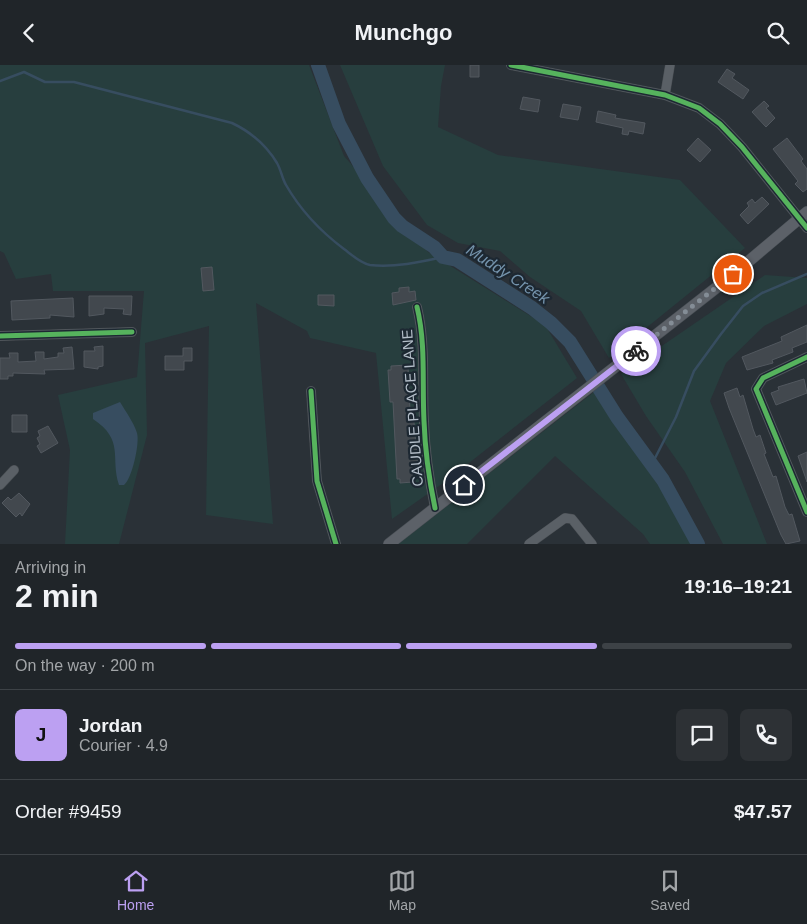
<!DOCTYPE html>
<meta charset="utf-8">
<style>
:root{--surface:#202529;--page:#2d3135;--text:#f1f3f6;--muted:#a2a5a8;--line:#3d4246;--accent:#bca0f2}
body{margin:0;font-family:Arial,sans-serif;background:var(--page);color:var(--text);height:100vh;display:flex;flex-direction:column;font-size:19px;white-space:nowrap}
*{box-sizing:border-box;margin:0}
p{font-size:16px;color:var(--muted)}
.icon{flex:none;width:28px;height:28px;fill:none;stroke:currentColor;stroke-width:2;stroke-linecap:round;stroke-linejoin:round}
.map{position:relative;height:479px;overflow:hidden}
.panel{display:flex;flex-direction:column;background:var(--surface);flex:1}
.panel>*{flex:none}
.pin{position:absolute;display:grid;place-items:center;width:42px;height:42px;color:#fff;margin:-21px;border:2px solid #fff;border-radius:50%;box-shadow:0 1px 5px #0007}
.courier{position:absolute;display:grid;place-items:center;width:50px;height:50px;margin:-25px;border:4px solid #bca0f2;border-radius:50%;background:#fff;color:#222;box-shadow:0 1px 6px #0007}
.headline em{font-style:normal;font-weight:700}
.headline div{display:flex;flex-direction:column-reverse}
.headline{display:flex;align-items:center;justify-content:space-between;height:85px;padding:0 15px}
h1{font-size:32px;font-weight:700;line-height:38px}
.bar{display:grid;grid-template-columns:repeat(4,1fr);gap:8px 5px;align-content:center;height:60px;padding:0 15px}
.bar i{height:6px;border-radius:4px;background:var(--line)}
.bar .current{background:var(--accent)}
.bar p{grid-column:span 4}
.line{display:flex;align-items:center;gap:12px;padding:0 15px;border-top:1px solid var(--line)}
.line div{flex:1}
.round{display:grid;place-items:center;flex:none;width:52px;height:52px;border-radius:8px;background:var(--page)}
header{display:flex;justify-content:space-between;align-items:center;height:65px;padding:0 15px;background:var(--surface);font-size:22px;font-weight:700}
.tabs{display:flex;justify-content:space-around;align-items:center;height:70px;border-top:1px solid var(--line);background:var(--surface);font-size:14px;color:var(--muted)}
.tabs a{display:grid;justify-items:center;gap:2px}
.tabs .current{color:var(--accent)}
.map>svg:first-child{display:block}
.green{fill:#273e3e}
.water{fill:#374d60}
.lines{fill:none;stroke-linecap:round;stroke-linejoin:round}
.stream{stroke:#374d60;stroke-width:2.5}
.river{stroke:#374d60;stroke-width:14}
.building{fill:#42484e;stroke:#52585f}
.minor-casing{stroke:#484d52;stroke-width:10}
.major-casing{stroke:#484e54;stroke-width:12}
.minor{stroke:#5a6066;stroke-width:9}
.major{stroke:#5c6168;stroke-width:11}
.cycleway-casing{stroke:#1d2832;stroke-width:8}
.cycleway{stroke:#56b35d;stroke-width:5}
.done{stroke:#848d96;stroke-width:5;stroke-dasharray:0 9}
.route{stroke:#bca0f2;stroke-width:6}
.labels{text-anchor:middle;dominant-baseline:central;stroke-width:4.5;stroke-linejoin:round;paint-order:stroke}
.street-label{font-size:15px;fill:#b4bec9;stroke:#1d2832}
.water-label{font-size:16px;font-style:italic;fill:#7493ac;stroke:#1d2832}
</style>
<header><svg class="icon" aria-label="back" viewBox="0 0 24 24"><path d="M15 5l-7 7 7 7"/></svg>Munchgo<svg class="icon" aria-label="search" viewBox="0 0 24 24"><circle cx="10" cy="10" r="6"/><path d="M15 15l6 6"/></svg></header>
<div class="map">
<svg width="807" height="479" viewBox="0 0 807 479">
<rect width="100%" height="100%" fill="#2a3137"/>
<!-- green -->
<path class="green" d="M0,0h309l35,91 84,96 117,73 32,53 -131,103 -54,38 -16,-166 -66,-15 -3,-7 -51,-28 17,221 -67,-9 3,-189 -64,17 2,92 -28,109h-54l5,-94 -12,-55 79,-18 7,-86h-91l-2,-17 -35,5 -12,-26 -4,-2z
M340,0h105l-4,21 -3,41 60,28 182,25 65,68 -136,110 -28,-47 -51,-34 -30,-26 -42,-8 -31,-18 -44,-59z
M765,210l42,3v26l-43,22 -38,37 -16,38 57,143h-44l-38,-72 -39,-56 -25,-42z
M594,327l76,110 23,42h-43l-7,-10 -88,-78 -88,88h-69z"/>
<!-- water -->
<path class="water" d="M120,337c6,10 14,21 17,31 3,10 -5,46 -13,52h-5c-9,-27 6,-45 -26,-66v-6z"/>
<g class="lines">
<!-- stream -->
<path class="stream" d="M0,16l24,-9 21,10h29l158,41c19,9 34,22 45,40 4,7 5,15 9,22 15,26 34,46 58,64 8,6 16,14 26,16 23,3 51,-3 73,-8
M652,399l24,-47 18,-46 27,-37 22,-28 19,-13 45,-19"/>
<!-- river -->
<path class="river" d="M318,0l21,59 28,54 27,40 8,8 32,21 9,10 14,3 75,48 19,15 19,19 47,75 46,63 35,64"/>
</g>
<!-- building -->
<path class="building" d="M470,0h9v12h-9z
M727,4l8,5 -3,4 17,12 -6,9 -25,-17z
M523,32l17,3 -2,12 -18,-3z
M764,36l5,5 -3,2 9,10 -9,9 -14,-15z
M563,39l18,3 -3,13 -18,-3z
M598,46l18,4 -1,3 30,5 -2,11 -14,-3 -1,4 -6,-1 1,-6 -27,-6z
M698,73l13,12 -11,12 -13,-12z
M787,73l16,21 -2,2 6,8v20l-4,3 -8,-8 3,-3 -25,-32z
M762,132l7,7 -21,20 -8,-9 9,-9 -2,-3 5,-4 3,4z
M212,202l2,23 -11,1 -2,-23z
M409,222v5l6,-1 1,9 -23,5 -1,-12 7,-1v-4z
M318,230h16v11l-16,-1z
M89,231h43l-1,19 -8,-1 1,-5 -20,-1v6l-15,2z
M73,233l1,19 -24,-2v3l-38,2 -1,-19z
M807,260v17l-15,6 1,4 -21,8 1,3 -26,7 -5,-13 40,-16 -1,-4z
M103,281v20l-5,1v2l-14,-2v-16h11l-1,-4z
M72,282l2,22 -30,1 1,4 -32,-1v3h-5v3h-8v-21h10l-1,-5h9v9l18,-1 -1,-9h9v7l14,-2v-4h6l-1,-5z
M183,283h9v13h-8v9h-19v-14h18z
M408,300l2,46h3l5,58h-5v13l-13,1v-4h-3l-4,-77h-3l-2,-32h3v-4z
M804,314l3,14 -31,12 -5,-12 8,-3 -1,-3z
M737,323l3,9 3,-2 10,34 3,8 4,-2 6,18 -2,1 9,23 3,-1 9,31 4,8 3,-1 8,27 -14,3 -5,-9 -52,-127 -5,-15z
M12,350h15v17h-15z
M48,361l10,17 -17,10 -4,-7 3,-2 -3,-6 3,-2 -2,-5z
M807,387v30l-9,-26z
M19,428l11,11 -8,12 -2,-3 -4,4 -14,-14 6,-6 3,3z"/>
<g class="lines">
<defs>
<path id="minor" d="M511,0l154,30 34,13 21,16 22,23 65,81
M665,30l5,-30
M417,242c9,37 5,75 7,114 1,29 5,58 11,87
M0,271l132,-4
M807,292l-44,21 -7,11 51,123
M311,326l6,90 19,63
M0,420l14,-15
M529,479l36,-26 7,1 20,25"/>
<path id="major" d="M389,479l341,-267 77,-65"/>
</defs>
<!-- minor casing -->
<use href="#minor" class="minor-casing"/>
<!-- major casing -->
<use href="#major" class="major-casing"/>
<!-- minor -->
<use href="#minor" class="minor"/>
<!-- major -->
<use href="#major" class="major"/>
<defs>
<path id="cycleway" d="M511,0l154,30 34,13 21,16 22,23 65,81
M417,242c9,37 5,75 7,114 1,29 5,58 11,87
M0,271l132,-4
M807,292l-44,21 -7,11 51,123
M311,326l6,90 19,63"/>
</defs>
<!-- cycleway casing -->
<use href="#cycleway" class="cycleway-casing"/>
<!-- cycleway -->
<use href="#cycleway" class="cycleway"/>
</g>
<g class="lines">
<!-- done -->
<path class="done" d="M636,286l97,-77"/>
<!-- route -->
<path class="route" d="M464,420l172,-134"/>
</g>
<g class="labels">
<!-- street labels -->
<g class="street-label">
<text transform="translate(412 343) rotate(-94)">CAUDLE PLACE LANE</text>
</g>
<!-- water labels -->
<g class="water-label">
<text transform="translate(508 209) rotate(33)">Muddy Creek</text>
</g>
</g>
</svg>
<div class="pin" style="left:733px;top:209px;background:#ea580c"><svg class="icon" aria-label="bag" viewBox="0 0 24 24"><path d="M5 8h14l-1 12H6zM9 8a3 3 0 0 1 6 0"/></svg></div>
<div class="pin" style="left:464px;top:420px;background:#1f2937"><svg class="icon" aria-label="home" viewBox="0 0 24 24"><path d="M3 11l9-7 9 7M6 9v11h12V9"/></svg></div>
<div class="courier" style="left:636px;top:286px"><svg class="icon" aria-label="bike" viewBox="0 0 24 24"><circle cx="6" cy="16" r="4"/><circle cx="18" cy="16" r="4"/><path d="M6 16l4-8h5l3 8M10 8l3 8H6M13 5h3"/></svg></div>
</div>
<section class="panel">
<div class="headline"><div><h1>2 min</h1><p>Arriving in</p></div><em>19:16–19:21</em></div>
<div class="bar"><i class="current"></i><i class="current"></i><i class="current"></i><i></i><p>On the way · 200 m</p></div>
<div class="line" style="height:90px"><b class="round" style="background:var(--accent);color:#111">J</b><div><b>Jordan</b><p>Courier · 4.9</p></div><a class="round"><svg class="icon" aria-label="chat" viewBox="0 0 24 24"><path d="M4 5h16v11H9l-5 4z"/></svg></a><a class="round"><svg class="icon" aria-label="phone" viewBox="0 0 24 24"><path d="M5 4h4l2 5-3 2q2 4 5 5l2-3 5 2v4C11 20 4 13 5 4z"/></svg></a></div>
<div class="line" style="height:65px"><div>Order #9459</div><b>$47.57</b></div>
</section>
<nav class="tabs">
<a class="current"><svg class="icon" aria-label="home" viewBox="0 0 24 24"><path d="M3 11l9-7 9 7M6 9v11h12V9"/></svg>Home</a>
<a><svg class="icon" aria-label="map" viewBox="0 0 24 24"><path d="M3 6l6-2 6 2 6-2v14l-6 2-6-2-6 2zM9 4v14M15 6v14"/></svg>Map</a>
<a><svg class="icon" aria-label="saved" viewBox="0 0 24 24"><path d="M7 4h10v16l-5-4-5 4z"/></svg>Saved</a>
</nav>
